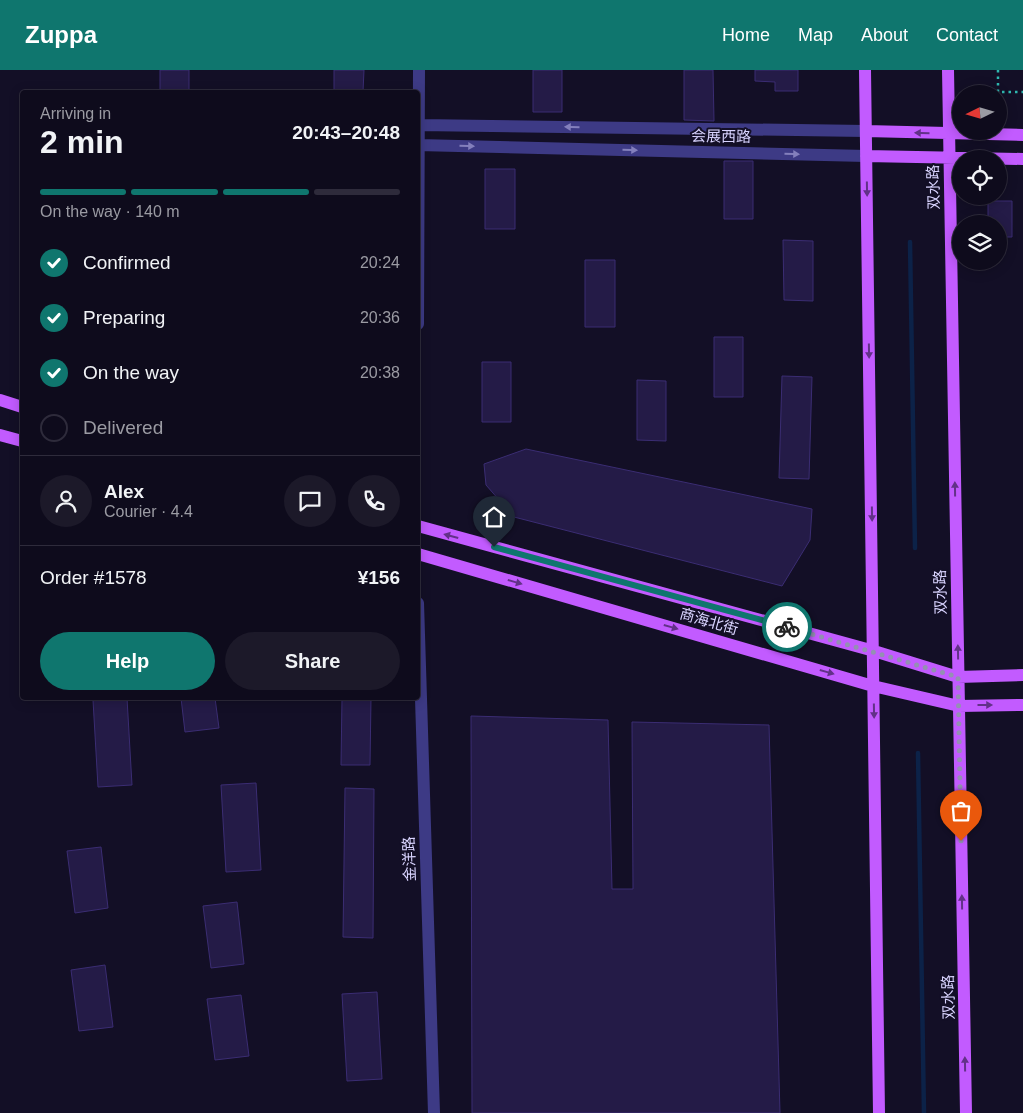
<!DOCTYPE html>
<meta charset="utf-8">
<style>
:root{--surface:#0e0b1c;--page:#1c1929;--text:#f1f3f6;--muted:#9b9ba3;--line:#2e2b3b;--accent:#0f766e}
body{margin:0;font-family:Helvetica,"Noto Sans SC",sans-serif;background:var(--page);color:var(--text);height:100vh;display:flex;flex-direction:column;font-size:19px;white-space:nowrap}
*{box-sizing:border-box;margin:0}
p{font-size:16px;color:var(--muted)}
.icon{flex:none;width:28px;height:28px;fill:none;stroke:currentColor;stroke-width:2;stroke-linecap:round;stroke-linejoin:round}
.map{position:relative;flex:1;overflow:hidden}
.sheet{position:absolute;left:20px;top:20px;width:400px;height:610px;display:flex;flex-direction:column;background:var(--surface);border-radius:5px;box-shadow:0 2px 12px #0003,0 0 0 1px var(--line)}
.sheet>*{flex:none}
.needle{width:32px;rotate:265deg}
.tools{position:absolute;left:952px;top:15px;display:grid;gap:10px}
.tools a{display:grid;place-items:center;width:55px;height:55px;border-radius:50%;background:var(--surface);box-shadow:0 2px 12px #0003,0 0 0 1px var(--line);font-size:25px}
.pin{position:absolute;display:grid;place-items:center;width:42px;height:42px;color:#fff;margin:-51px -21px;border-radius:50% 50% 50% 0;rotate:-45deg;box-shadow:0 0 5px #0007}
.pin .icon{rotate:45deg}
.courier{position:absolute;display:grid;place-items:center;width:50px;height:50px;margin:-25px;border:4px solid #0f766e;border-radius:50%;background:#fff;color:#222;box-shadow:0 1px 6px #0007}
.headline em{font-style:normal;font-weight:700}
.headline div{display:flex;flex-direction:column-reverse}
.headline{display:flex;align-items:center;justify-content:space-between;height:85px;padding:0 20px}
h1{font-size:32px;font-weight:700;line-height:38px}
.bar{display:grid;grid-template-columns:repeat(4,1fr);gap:8px 5px;align-content:center;height:60px;padding:0 20px}
.bar i{height:6px;border-radius:4px;background:var(--line)}
.bar .on{background:var(--accent)}
.bar p{grid-column:span 4}
.line{display:flex;align-items:center;gap:12px;padding:0 20px;border-top:1px solid var(--line)}
.line div{flex:1}
.round{display:grid;place-items:center;flex:none;width:52px;height:52px;border-radius:26px;background:var(--page)}
ol{padding:0 20px;list-style:none}
li{display:flex;align-items:center;gap:15px;height:55px}
li p{margin-inline-start:auto}
li .icon{padding:5px;border-radius:50%;background:var(--accent);color:#fff;stroke-width:4}
li:last-child{color:var(--muted)}
li i{width:28px;height:28px;border:2px solid var(--line);border-radius:50%}
.action{display:flex;gap:10px;margin-top:auto;padding:10px 20px}
.action a{flex:1;height:58px;border-radius:30px;background:var(--accent);color:#fff;font-size:20px;font-weight:700;line-height:58px;text-align:center}
.action a+a{background:var(--page);color:var(--text)}
header{display:flex;align-items:center;gap:30px;box-sizing:border-box;height:70px;padding:0 25px;background:var(--accent);color:#fff}
header strong{font-size:24px}
nav{display:flex;gap:28px;margin-inline-start:auto;font-size:18px}
.map>svg:first-child{display:block}
.lines{fill:none;stroke-linecap:round;stroke-linejoin:round}
.stream{stroke:#0c2248;stroke-width:4.5}
.building{fill:#241b47;stroke:#3b2d73}
.path{stroke:#2fb8b0;stroke-width:2.5;stroke-dasharray:2.5 4;stroke-linecap:butt}
.minor{stroke:#3d3a85;stroke-width:12}
.major{stroke:#c25bff;stroke-width:12}
.oneway{fill:#837fbc}
.oneway2{fill:#623188}
.done{stroke:#948fb3;stroke-width:5;stroke-dasharray:0 9}
.route{stroke:#0f766e;stroke-width:6}
.labels{text-anchor:middle;dominant-baseline:central;stroke-width:4;stroke-linejoin:round;paint-order:stroke}
.street-label{font-size:15px;fill:#d9d4ff;stroke:#130f26}
</style>
<header>
<strong>Zuppa</strong>
<nav><a>Home</a><a>Map</a><a>About</a><a>Contact</a></nav>
</header>
<div class="map">
<svg width="1023" height="1043" viewBox="0 0 1023 1043">
<rect width="100%" height="100%" fill="#130f26"/>
<g class="lines">
<!-- stream -->
<path class="stream" d="M910,172l5,306
M918,683l6,360"/>
</g>
<!-- building -->
<path class="building" d="M160,0h29v22h-29z
M334,0h30l-1,22h-29z
M533,0h29v42h-29z
M684,0h29l1,51 -30,-1z
M755,0h43v21h-23v-9l-20,-1z
M724,91h29v58h-29z
M485,99h30v60h-30z
M988,131h24v36h-13v-13h-11z
M783,170l30,1v60l-29,-1z
M585,190h30v67h-30z
M714,267h29v60h-29z
M482,292h29v60h-29z
M782,306l30,1 -3,102 -30,-1z
M637,310l29,1v60l-29,-1z
M526,379l286,60 -2,31 -28,46 -268,-69 -28,-32 -2,-21z
M127,628l5,87 -34,2 -5,-87z
M181,628h34l4,30 -34,4z
M342,628h29l-1,67h-29z
M471,646l137,4 4,169h21l-1,-167 137,3 11,388h-308z
M256,713l5,87 -35,2 -5,-87z
M345,718l29,1 -1,149 -30,-1z
M101,777l7,61 -33,5 -8,-62z
M237,832l7,62 -33,4 -8,-62z
M105,895l8,62 -34,4 -8,-61z
M377,922l5,87 -35,2 -5,-87z
M241,925l8,61 -34,4 -8,-61z"/>
<g class="lines">
<!-- path -->
<path class="path" d="M998,0v22h25"/>
<!-- minor -->
<path class="minor" d="M419,55l447,6
M418,75l448,11
M418,254l1,-254
M418,533l16,510"/>
<!-- major -->
<path class="major" d="M865,0l14,1043
M948,0l18,1043
M866,61l157,4
M866,86l157,3
M0,330l22,7
M0,365l22,6
M418,456l456,125 84,26 65,-2
M418,484l455,132 86,20 64,-1"/>
</g>
<!-- one-way arrows -->
<defs><path id="oneway-solid" d="M-6-.8H1V-3.2L6.5 0L1 3.2V.8H-6Z" transform="scale(1.25)"/></defs>
<g class="oneway">
<use href="#oneway-solid" transform="translate(572 57) rotate(-179)"/>
<use href="#oneway-solid" transform="translate(467 76) rotate(1)"/>
<use href="#oneway-solid" transform="translate(630 80) rotate(1)"/>
<use href="#oneway-solid" transform="translate(792 84) rotate(1)"/>
</g>
<g class="oneway2">
<use href="#oneway-solid" transform="translate(922 63) rotate(-179)"/>
<use href="#oneway-solid" transform="translate(867 119) rotate(89)"/>
<use href="#oneway-solid" transform="translate(869 281) rotate(89)"/>
<use href="#oneway-solid" transform="translate(955 419) rotate(-91)"/>
<use href="#oneway-solid" transform="translate(872 444) rotate(89)"/>
<use href="#oneway-solid" transform="translate(451 466) rotate(-165)"/>
<use href="#oneway-solid" transform="translate(515 512) rotate(16)"/>
<use href="#oneway-solid" transform="translate(671 557) rotate(16)"/>
<use href="#oneway-solid" transform="translate(958 582) rotate(-91)"/>
<use href="#oneway-solid" transform="translate(827 602) rotate(16)"/>
<use href="#oneway-solid" transform="translate(985 635)"/>
<use href="#oneway-solid" transform="translate(874 641) rotate(89)"/>
<use href="#oneway-solid" transform="translate(962 832) rotate(-91)"/>
<use href="#oneway-solid" transform="translate(965 994) rotate(-91)"/>
</g>
<g class="lines">
<!-- done -->
<path class="done" d="M787,557l171,50 3,164"/>
<!-- route -->
<path class="route" d="M494,477l293,80"/>
</g>
<g class="labels">
<!-- street labels -->
<g class="street-label">
<text transform="translate(721 66) rotate(1)">会展西路</text>
<text transform="translate(933 117) rotate(-91)">双水路</text>
<text transform="translate(940 522) rotate(-91)">双水路</text>
<text transform="translate(709 551) rotate(16)">商海北街</text>
<text transform="translate(409 789) rotate(-92)">金洋路</text>
<text transform="translate(948 927) rotate(-91)">双水路</text>
</g>
</g>
</svg>
<div class="tools">
<a><svg class="needle" viewBox="-14 -14 28 28"><path d="M0-13l5 13h-10z" fill="#e53935"/><path d="M0 13l5-13h-10z" fill="#9b9ba3"/></svg></a>
<a><svg class="icon" aria-label="locate" viewBox="0 0 24 24"><circle cx="12" cy="12" r="6"/><path d="M12 2v4M12 18v4M2 12h4M18 12h4"/></svg></a>
<a><svg class="icon" aria-label="layers" viewBox="0 0 24 24"><path d="M12 4l9 5-9 5-9-5zM3 14l9 5 9-5"/></svg></a>
</div>
<div class="pin" style="left:961px;top:771px;background:#ea580c"><svg class="icon" aria-label="bag" viewBox="0 0 24 24"><path d="M5 8h14l-1 12H6zM9 8a3 3 0 0 1 6 0"/></svg></div>
<div class="pin" style="left:494px;top:477px;background:#1f2937"><svg class="icon" aria-label="home" viewBox="0 0 24 24"><path d="M3 11l9-7 9 7M6 9v11h12V9"/></svg></div>
<div class="courier" style="left:787px;top:557px"><svg class="icon" aria-label="bike" viewBox="0 0 24 24"><circle cx="6" cy="16" r="4"/><circle cx="18" cy="16" r="4"/><path d="M6 16l4-8h5l3 8M10 8l3 8H6M13 5h3"/></svg></div>
<section class="sheet">
<div class="headline"><div><h1>2 min</h1><p>Arriving in</p></div><em>20:43–20:48</em></div>
<div class="bar"><i class="on"></i><i class="on"></i><i class="on"></i><i></i><p>On the way · 140 m</p></div>
<ol>
<li><svg class="icon" aria-label="check" viewBox="0 0 24 24"><path d="M5 12l5 5 9-10"/></svg>Confirmed<p>20:24</p></li>
<li><svg class="icon" aria-label="check" viewBox="0 0 24 24"><path d="M5 12l5 5 9-10"/></svg>Preparing<p>20:36</p></li>
<li><svg class="icon" aria-label="check" viewBox="0 0 24 24"><path d="M5 12l5 5 9-10"/></svg>On the way<p>20:38</p></li>
<li><i></i>Delivered</li>
</ol>
<div class="line" style="height:90px"><a class="round"><svg class="icon" aria-label="person" viewBox="0 0 24 24"><circle cx="12" cy="8" r="4"/><path d="M4 21q1-7 8-7t8 7"/></svg></a><div><b>Alex</b><p>Courier · 4.4</p></div><a class="round"><svg class="icon" aria-label="chat" viewBox="0 0 24 24"><path d="M4 5h16v11H9l-5 4z"/></svg></a><a class="round"><svg class="icon" aria-label="phone" viewBox="0 0 24 24"><path d="M5 4h4l2 5-3 2q2 4 5 5l2-3 5 2v4C11 20 4 13 5 4z"/></svg></a></div>
<div class="line" style="height:65px"><div>Order #1578</div><b>¥156</b></div>
<div class="action"><a>Help</a><a>Share</a></div>
</section>
</div>
